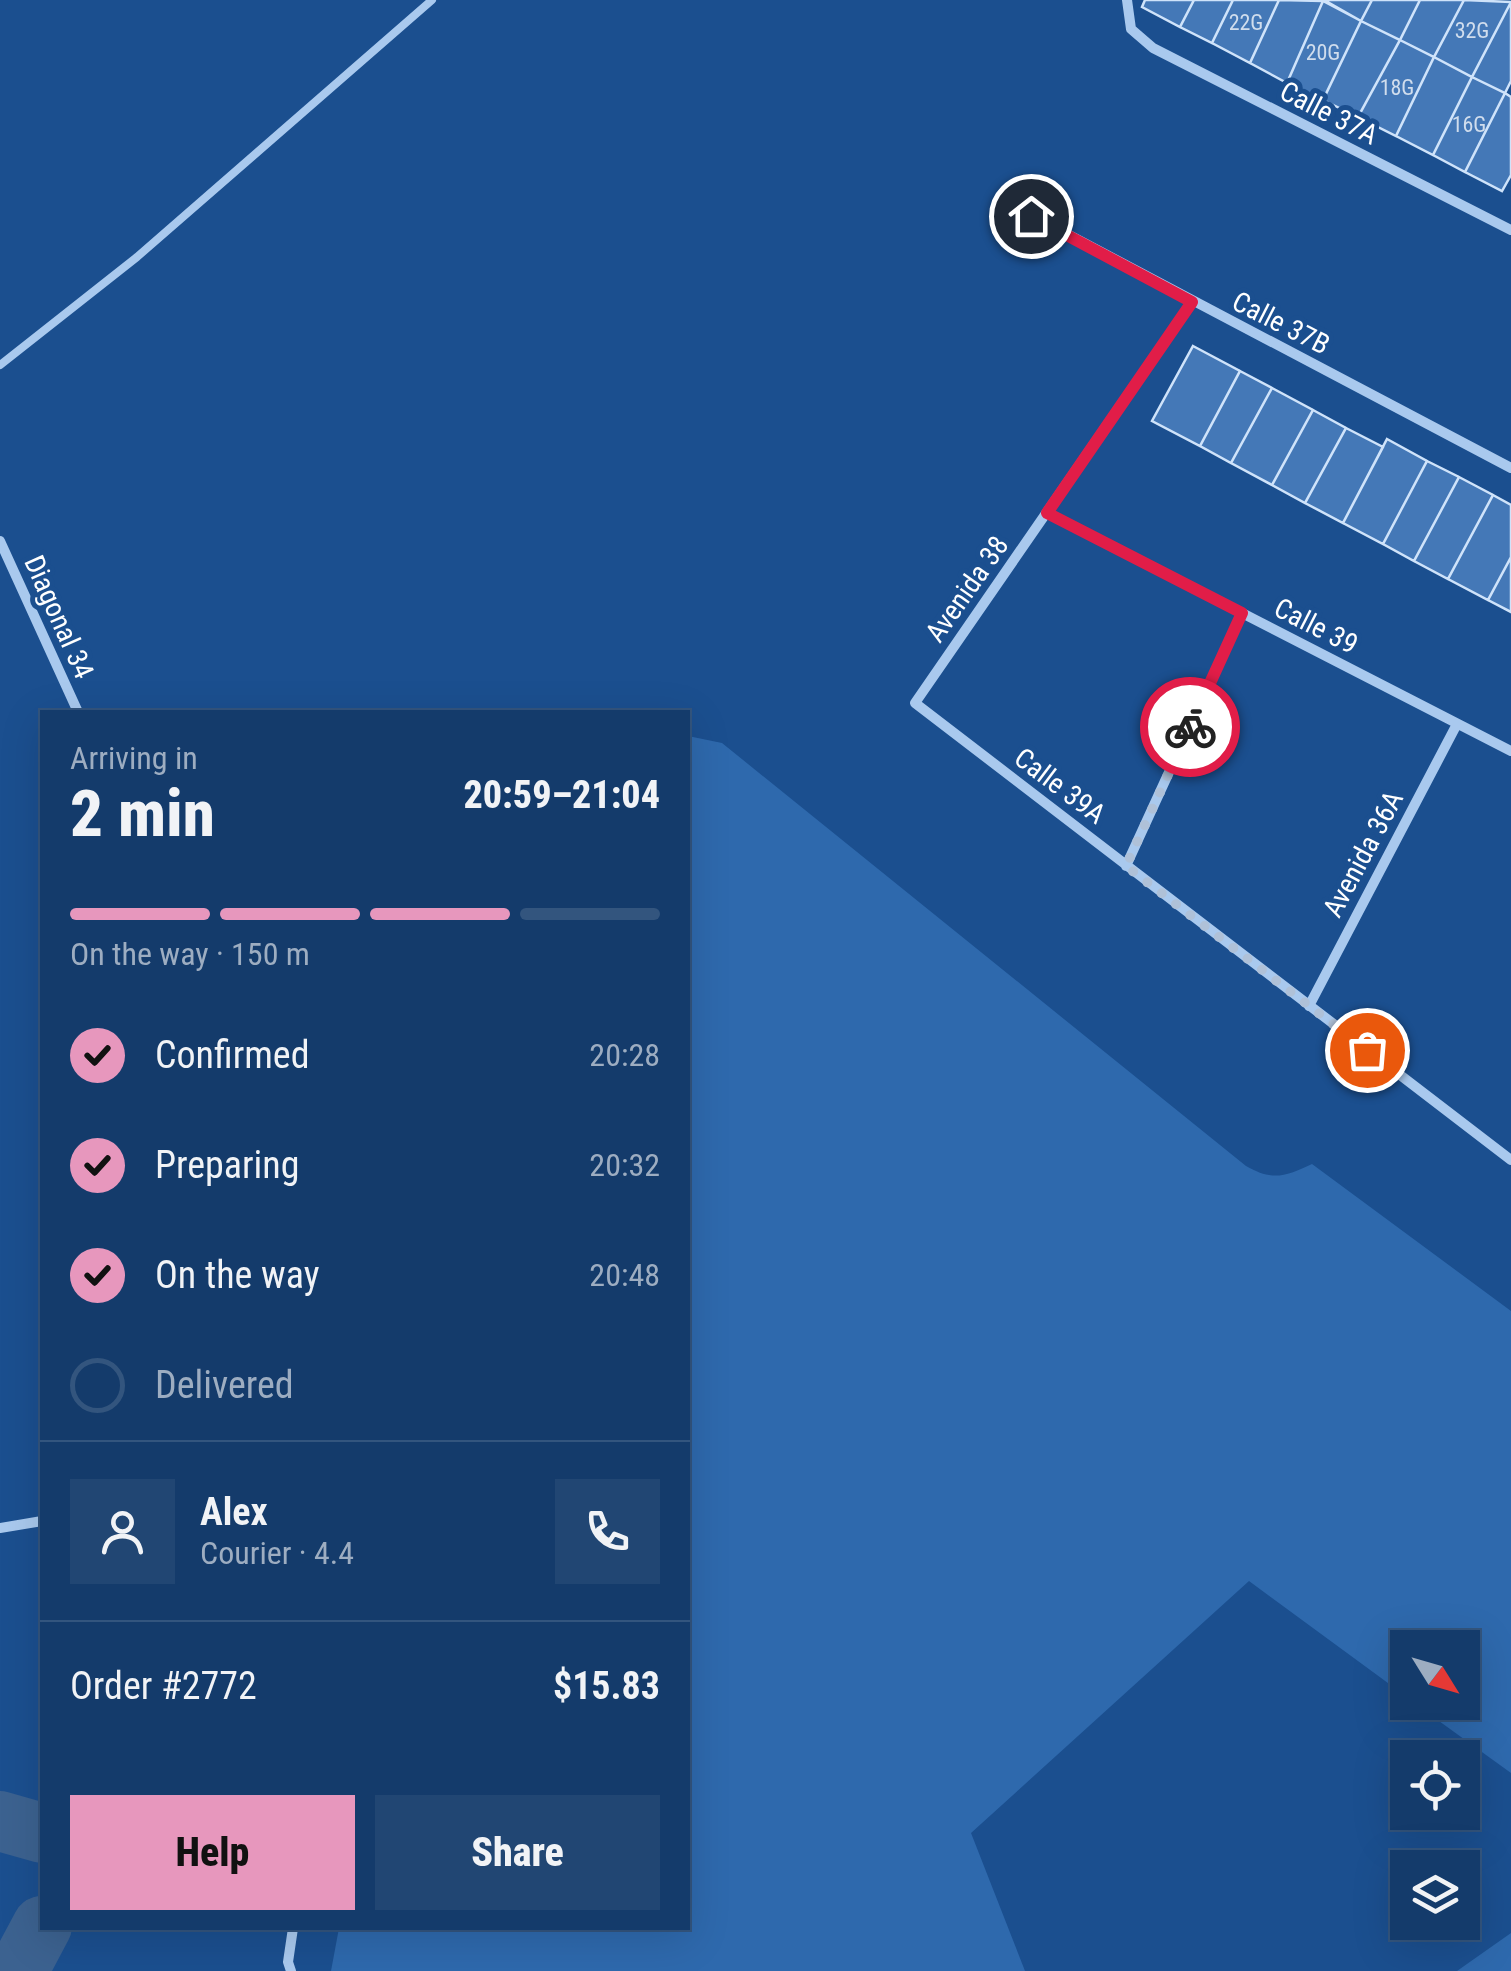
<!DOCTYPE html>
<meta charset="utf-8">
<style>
:root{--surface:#143b6b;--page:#214673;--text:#f1f3f6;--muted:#9dadc1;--line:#33557e;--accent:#e797bd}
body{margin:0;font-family:"Roboto Condensed",sans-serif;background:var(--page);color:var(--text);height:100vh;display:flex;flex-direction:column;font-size:38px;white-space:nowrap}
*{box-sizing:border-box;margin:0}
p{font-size:32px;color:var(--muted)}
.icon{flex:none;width:55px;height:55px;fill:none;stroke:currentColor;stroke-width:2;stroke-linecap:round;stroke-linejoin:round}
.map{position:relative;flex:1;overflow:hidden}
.details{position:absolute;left:40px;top:710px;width:650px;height:1220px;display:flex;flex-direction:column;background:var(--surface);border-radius:0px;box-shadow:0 10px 40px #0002,0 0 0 2px var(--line)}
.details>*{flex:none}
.needle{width:65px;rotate:127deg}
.tools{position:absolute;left:1390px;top:1630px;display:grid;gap:20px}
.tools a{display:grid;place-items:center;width:90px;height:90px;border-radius:0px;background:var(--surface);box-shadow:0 10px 40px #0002,0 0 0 2px var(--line);font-size:50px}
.pin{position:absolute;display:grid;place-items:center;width:85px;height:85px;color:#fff;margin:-42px;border:5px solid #fff;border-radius:50%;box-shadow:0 2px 10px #0007}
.courier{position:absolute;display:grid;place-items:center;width:100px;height:100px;margin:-50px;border:8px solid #e11d48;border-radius:50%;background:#fff;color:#222;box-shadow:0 2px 12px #0007}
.summary em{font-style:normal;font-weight:800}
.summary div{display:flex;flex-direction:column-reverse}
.summary{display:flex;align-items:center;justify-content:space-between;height:170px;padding:0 30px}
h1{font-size:65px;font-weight:800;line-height:75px}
.bar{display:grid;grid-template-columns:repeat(4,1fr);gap:15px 10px;align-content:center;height:120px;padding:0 30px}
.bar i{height:12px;border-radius:8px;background:var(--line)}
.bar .on{background:var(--accent)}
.bar p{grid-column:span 4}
.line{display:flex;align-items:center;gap:25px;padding:0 30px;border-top:2px solid var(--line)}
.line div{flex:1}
.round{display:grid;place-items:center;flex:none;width:105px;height:105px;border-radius:0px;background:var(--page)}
ol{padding:0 30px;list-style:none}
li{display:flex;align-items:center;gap:30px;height:110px}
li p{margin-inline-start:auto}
li .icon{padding:10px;border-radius:50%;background:var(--accent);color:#111;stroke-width:4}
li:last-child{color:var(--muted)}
li i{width:55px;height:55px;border:5px solid var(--line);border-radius:50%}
.action{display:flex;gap:20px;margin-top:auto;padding:20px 30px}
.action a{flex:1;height:115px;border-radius:0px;background:var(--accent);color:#111;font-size:40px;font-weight:800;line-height:115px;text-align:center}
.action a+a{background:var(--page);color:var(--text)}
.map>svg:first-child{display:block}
.green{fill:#2e69ad}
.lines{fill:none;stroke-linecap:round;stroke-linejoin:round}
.river{stroke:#3c6290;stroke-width:60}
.building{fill:#4478b7;stroke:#cfe3fa;stroke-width:2.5}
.service{stroke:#a9c9ee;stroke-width:8}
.minor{stroke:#a9c9ee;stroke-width:10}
.done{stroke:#afc1d8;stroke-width:10;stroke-dasharray:0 18}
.route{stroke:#e11d48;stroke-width:12}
.labels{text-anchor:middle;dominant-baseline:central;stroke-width:10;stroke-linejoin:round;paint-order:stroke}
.number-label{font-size:22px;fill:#d0dded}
.street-label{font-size:28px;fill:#fff;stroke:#1b4f8f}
</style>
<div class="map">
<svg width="1511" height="1971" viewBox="0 0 1511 1971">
<rect width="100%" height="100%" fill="#1b4f8f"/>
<!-- green -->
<path class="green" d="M688,736l34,7 524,423c26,15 39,11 66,-2l199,147v462l-97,-70 48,-1v-54h-54l-1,49 -158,-116 -278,252 54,138h-694l8,-43h349z
M1511,1933v38h-54z"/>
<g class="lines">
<!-- river -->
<path class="river" d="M0,1821l42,12
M18,1971l24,-45"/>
</g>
<!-- building -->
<path class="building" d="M1145,0h49l-14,27 -38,-20z
M1194,0h39l-21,43 -32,-16z
M1233,0h46l-29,63 -38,-20z
M1279,0l44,1 -36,82 -37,-20z
M1324,0h48l-11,21z
M1372,0h48l-20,40 -39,-19z
M1420,0h44l-30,57 -34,-17z
M1464,0l47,2 -39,75 -38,-20z
M1323,1l38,20 -38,79 -36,-17z
M1511,2v79l-6,12 -33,-16z
M1361,21l39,19 -42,77 -35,-17z
M1400,40l34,17 -38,79 -38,-19z
M1434,57l38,20 -39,78 -37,-19z
M1472,77l33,16 -40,79 -32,-17z
M1505,93l6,4v78l-9,16 -37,-19z
M1193,346l47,25 -40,75 -48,-25z
M1240,371l32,17 -41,75 -31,-17z
M1272,388l41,22 -41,75 -41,-22z
M1313,410l33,18 -41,75 -33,-18z
M1346,428l37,19 -40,76 -38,-20z
M1387,439l40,22 -44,83 -40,-21z
M1427,461l32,16 -45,84 -31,-17z
M1459,477l34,18 -45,84 -34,-18z
M1493,495l18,10v52l-23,43 -40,-21z
M1511,557v55l-23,-12z"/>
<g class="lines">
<!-- service -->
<path class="service" d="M0,365l137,-108 295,-257"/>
<!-- minor -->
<path class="minor" d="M1127,0l4,29 22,19 358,182
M1031,215l480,253
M1192,302l-277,401 596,457
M1047,513l464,238
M0,541l78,171
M1126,866l116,-253
M1309,1006l148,-282
M0,1528l42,-7
M291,1971l-3,-9 5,-34"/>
</g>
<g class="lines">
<!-- done -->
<path class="done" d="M1190,727l-64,139 241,184"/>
<!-- route -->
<path class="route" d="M1031,216l161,86 -145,211 195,100 -52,114"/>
</g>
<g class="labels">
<!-- number labels -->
<g class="number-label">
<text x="1246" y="22">22G</text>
<text x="1472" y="30">32G</text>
<text x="1323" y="52">20G</text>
<text x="1397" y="87">18G</text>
<text x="1469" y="124">16G</text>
</g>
<!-- street labels -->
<g class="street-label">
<text transform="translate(1329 113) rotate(27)">Calle 37A</text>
<text transform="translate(1281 323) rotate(27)">Calle 37B</text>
<text transform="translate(967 589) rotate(-55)">Avenida 38</text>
<text transform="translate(59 617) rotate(66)">Diagonal 34</text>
<text transform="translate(1316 626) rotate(27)">Calle 39</text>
<text transform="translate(1060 786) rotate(37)">Calle 39A</text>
<text transform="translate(1363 854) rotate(-62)">Avenida 36A</text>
</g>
</g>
</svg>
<div class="tools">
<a><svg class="needle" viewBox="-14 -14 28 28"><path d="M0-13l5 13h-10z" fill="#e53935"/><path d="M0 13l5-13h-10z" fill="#9dadc1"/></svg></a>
<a><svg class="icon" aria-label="locate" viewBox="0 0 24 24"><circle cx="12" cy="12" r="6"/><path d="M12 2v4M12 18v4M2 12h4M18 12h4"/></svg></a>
<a><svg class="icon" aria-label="layers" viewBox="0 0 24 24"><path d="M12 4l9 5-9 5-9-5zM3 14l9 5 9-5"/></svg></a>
</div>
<div class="pin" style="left:1367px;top:1050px;background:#ea580c"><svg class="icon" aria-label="bag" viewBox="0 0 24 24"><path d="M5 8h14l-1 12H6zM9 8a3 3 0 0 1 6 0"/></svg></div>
<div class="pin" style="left:1031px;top:216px;background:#1f2937"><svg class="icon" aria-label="home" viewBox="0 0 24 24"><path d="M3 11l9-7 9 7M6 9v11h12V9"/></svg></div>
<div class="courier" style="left:1190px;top:727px"><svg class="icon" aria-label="bike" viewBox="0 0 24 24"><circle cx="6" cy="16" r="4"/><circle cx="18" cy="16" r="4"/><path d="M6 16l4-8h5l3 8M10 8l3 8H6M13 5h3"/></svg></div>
<section class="details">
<div class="summary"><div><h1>2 min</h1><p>Arriving in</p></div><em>20:59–21:04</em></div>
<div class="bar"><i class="on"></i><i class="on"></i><i class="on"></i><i></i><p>On the way · 150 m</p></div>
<ol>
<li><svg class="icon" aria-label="check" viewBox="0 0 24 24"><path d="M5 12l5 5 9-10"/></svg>Confirmed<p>20:28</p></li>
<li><svg class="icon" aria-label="check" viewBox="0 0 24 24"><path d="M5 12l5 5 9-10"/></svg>Preparing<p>20:32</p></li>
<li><svg class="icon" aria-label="check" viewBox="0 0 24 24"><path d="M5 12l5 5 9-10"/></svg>On the way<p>20:48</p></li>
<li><i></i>Delivered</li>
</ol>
<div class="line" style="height:180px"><a class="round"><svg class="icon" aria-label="person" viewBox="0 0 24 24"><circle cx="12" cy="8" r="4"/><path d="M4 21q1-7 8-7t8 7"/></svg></a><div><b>Alex</b><p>Courier · 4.4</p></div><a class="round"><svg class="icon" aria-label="phone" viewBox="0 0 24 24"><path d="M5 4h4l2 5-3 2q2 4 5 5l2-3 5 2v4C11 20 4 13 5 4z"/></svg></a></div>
<div class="line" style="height:130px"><div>Order #2772</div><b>$15.83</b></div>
<div class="action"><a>Help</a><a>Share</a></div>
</section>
</div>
